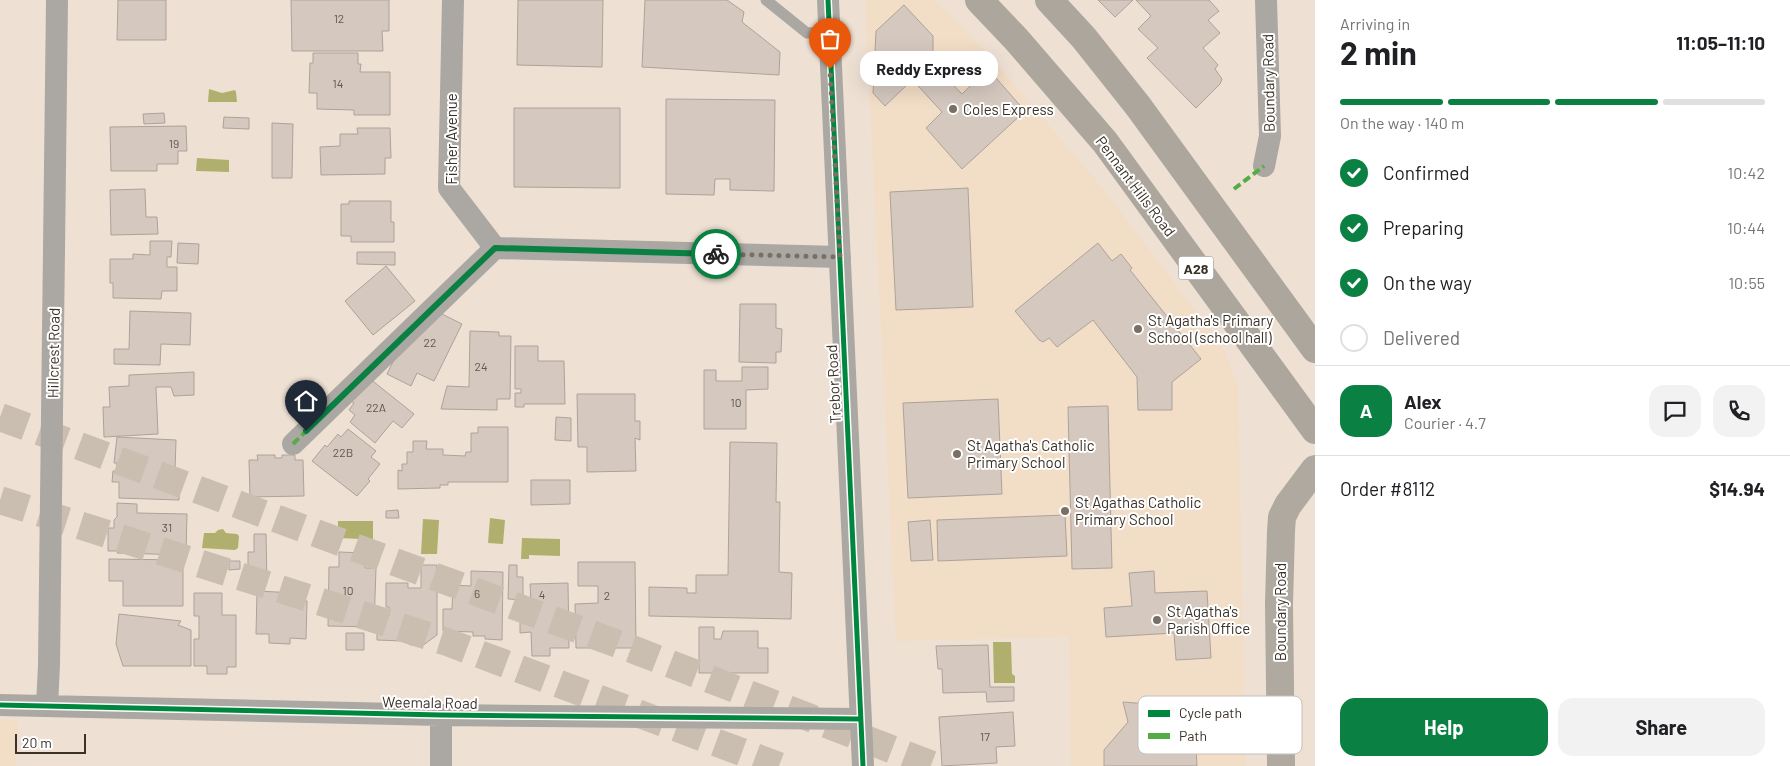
<!DOCTYPE html>
<meta charset="utf-8">
<style>
:root{--surface:#fff;--page:#f2f2f2;--text:#202124;--muted:#757577;--line:#e0e0e0;--accent:#0b8043}
body{margin:0;font-family:Barlow,sans-serif;background:var(--page);color:var(--text);height:100vh;display:flex;flex-direction:column;font-size:19px;white-space:nowrap}
*{box-sizing:border-box;margin:0}
p{font-size:16px;color:var(--muted)}
.icon{flex:none;width:28px;height:28px;fill:none;stroke:currentColor;stroke-width:2;stroke-linecap:round;stroke-linejoin:round}
.map{position:relative;flex:1;overflow:hidden}
.sheet{display:flex;flex-direction:column;background:var(--surface);width:475px}
.sheet>*{flex:none}
.scale{position:absolute;left:15px;bottom:12px;width:71px;box-sizing:border-box;padding-left:5px;border:2px solid #3a3127;border-top:0;font-size:14px;line-height:18px;white-space:nowrap;color:#3a3127;-webkit-text-stroke:4px #fff;paint-order:stroke}
.pin{position:absolute;display:grid;place-items:center;width:42px;height:42px;color:#fff;margin:-51px -21px;border-radius:50% 50% 50% 0;rotate:-45deg;box-shadow:0 0 5px #0007}
.pin .icon{rotate:45deg}
.courier{position:absolute;display:grid;place-items:center;width:50px;height:50px;margin:-25px;border:4px solid #0b8043;border-radius:50%;background:#fff;color:#222;box-shadow:0 1px 6px #0007}
.bubble{position:absolute;height:35px;border-radius:15px;background:var(--surface);box-shadow:0 5px 20px #0002;font-size:16px;font-weight:700;line-height:35px;text-align:center}
.overview em{font-style:normal;font-weight:700}
.overview div{display:flex;flex-direction:column-reverse}
.overview{display:flex;align-items:center;justify-content:space-between;height:85px;padding:0 25px}
h1{font-size:32px;font-weight:700;line-height:38px}
.bar{display:grid;grid-template-columns:repeat(4,1fr);gap:8px 5px;align-content:center;height:60px;padding:0 25px}
.bar i{height:6px;border-radius:4px;background:var(--line)}
.bar .selected{background:var(--accent)}
.bar p{grid-column:span 4}
.line{display:flex;align-items:center;gap:12px;padding:0 25px;border-top:1px solid var(--line)}
.line div{flex:1}
.round{display:grid;place-items:center;flex:none;width:52px;height:52px;border-radius:15px;background:var(--page)}
ol{padding:0 25px;list-style:none}
li{display:flex;align-items:center;gap:15px;height:55px}
li p{margin-inline-start:auto}
li .icon{padding:5px;border-radius:50%;background:var(--accent);color:#fff;stroke-width:4}
li:last-child{color:var(--muted)}
li i{width:28px;height:28px;border:2px solid var(--line);border-radius:50%}
.button{display:flex;gap:10px;margin-top:auto;padding:10px 25px}
.button a{flex:1;height:58px;border-radius:15px;background:var(--accent);color:#fff;font-size:20px;font-weight:700;line-height:58px;text-align:center}
.button a+a{background:var(--page);color:var(--text)}
main{display:flex;flex:1;min-height:0}
.map>svg:first-child{display:block}
.built{fill:#f2ddc6}
.water{fill:#b0af6e}
.building{fill:#d4c8bf;stroke:#ada29a}
.lines{fill:none;stroke-linecap:round;stroke-linejoin:round}
.motorway-tunnel{stroke:#cabeb1;stroke-width:28;stroke-dasharray:28 14;stroke-linecap:butt}
.service{stroke:#aba7a2;stroke-width:11}
.minor{stroke:#aba7a2;stroke-width:22}
.primary{stroke:#afa9a0;stroke-width:28}
.trunk{stroke:#aca69d;stroke-width:28}
.quiet{stroke:#55ab44;stroke-width:4;stroke-dasharray:8 4;stroke-linecap:butt}
.cycleway-casing{stroke:#fff;stroke-width:8}
.cycleway{stroke:#00873e;stroke-width:5}
.done{stroke:#796f64;stroke-width:5;stroke-dasharray:0 9}
.route{stroke:#0b8043;stroke-width:6}
.poi-dot{fill:#796f64;stroke:#fff;stroke-width:2}
.labels{text-anchor:middle;dominant-baseline:central;stroke-width:4;stroke-linejoin:round;paint-order:stroke}
.number-label{font-size:12px;fill:#60574d}
.shield{fill:#fff;stroke:#756f68;stroke-width:1}
.shield-label{font-size:14px;font-weight:bold;fill:#3a3127}
.street-label{font-size:15px;fill:#3a3127;stroke:#fff}
.poi-label{font-size:15px;fill:#3a3127;stroke:#fff;text-anchor:start}
.key{fill:#fff;stroke:#c4c1be;stroke-width:1}
.key-label{font-size:14px;fill:#3a3127}
</style>
<main>
<div class="map">
<svg width="1315" height="766" viewBox="0 0 1315 766">
<rect width="100%" height="100%" fill="#eee1d4"/>
<!-- built -->
<path class="built" d="M865,0h69l52,51 120,141 117,155 15,38 8,381h-175l-2,-129 -173,4z
M0,720h18l-2,46h-16z"/>
<!-- water -->
<path class="water" d="M209,89l13,4 13,-3 1,2 1,10h-29z
M197,158l32,2v12l-33,-1z
M490,518l15,2 -2,24 -15,-1z
M423,519l16,1 -2,34h-16z
M338,521h35v18l-3,3h-6l-3,-3 -23,-1z
M223,529l3,4 11,1 2,2 -1,12 -3,2 -33,-2 2,-15h11l3,-3z
M522,538l38,1v17l-31,-1v4h-8z
M993,642h18l1,32 3,2v7h-21z"/>
<!-- building -->
<path class="building" d="M118,0h48v40h-49z
M291,0h98v31h-7l1,20h-91z
M518,0h85l-1,67 -85,-2z
M645,0h82l17,12 -2,10 38,30 -1,23 -137,-8z
M1098,0h35l-18,17z
M1136,0h73l10,11 -11,9 12,13 -17,15 15,17 -3,4 7,10 -2,5 -24,24 -49,-50 11,-10 -20,-19 13,-13z
M904,5l29,31v24l-48,46 -12,-13 3,-62z
M313,53h45v11h3l-1,8h30v43h-36v-5l-37,-1v-16h-8l1,-30h3z
M927,57l35,37 26,-25 37,42 -63,58 -36,-41 16,-16 -34,-37z
M666,99l109,1 -1,91 -44,-1v-11h-15l-1,16 -48,-1z
M514,108h106v80l-106,-1z
M164,113l1,10 -21,1 -1,-10z
M224,117l25,1v11l-26,-1z
M272,123l21,1 -1,54h-20z
M186,126l1,25h-9v13h-21v7h-46l-1,-44z
M357,128h33l1,30h-6v16l-64,1 -1,-28 20,-1v-12h18z
M968,188l5,119 -77,3 -6,-118z
M145,189l1,28h11l1,17 -47,1 -1,-45z
M349,201h42v21h3v20h-43v-6h-10v-32h8z
M150,241h22l-1,16h-4v10h10v24h-15l-1,8 -48,-1v-15h-3v-24h23v-5l17,1z
M178,243l21,1 -1,20 -21,-1z
M1098,243l14,18 9,-7 11,14 -2,2 71,89 -29,23v28h-34l-1,-33 -44,-57 -36,27 -8,-9 -6,4 -4,-2 -24,-29z
M357,252h38v13l-38,-1z
M386,266l29,35 -42,34 -28,-34z
M740,304h36v24l6,1 -1,23h-5v11l-37,-1z
M432,309l30,15 -28,57 -17,-8 -6,13 -24,-12 17,-35z
M130,311l61,2 -1,32 -29,-1 -1,21 -46,-1v-15h15z
M470,331l29,1v4h12l-1,63h-13v11l-56,-1 6,-23 22,1z
M515,346h23v15h26l1,43h-41v3h-9v-14h6v-4h-6z
M742,367h26v22l-22,1v39h-42v-59h12v11h26z
M194,372v23l-20,1 -3,-9h-15l2,47 -54,3 -1,-30h7l-1,-20 20,-1v-11z
M369,378l45,36 -12,14 -9,-7 -18,22 -25,-21 5,-7 -6,-5 5,-7 -3,-2z
M577,394h58v27h5v19l-5,-2 1,33 -49,1v-25h-9z
M998,399l4,95 -94,4 -5,-95z
M1108,406l4,162 -40,1 -4,-162z
M556,417l15,1v23l-16,-1z
M478,427h30v55h-60v3h-8v3l-42,1v-19l4,1v-7h5v-12h6v-11h14l-1,8h17v6l22,1 1,-4h5v-19h7z
M348,429l28,22 -5,6 9,7 -12,15 2,2 -13,15 -45,-35 13,-16 2,2 11,-13 3,3z
M117,437l59,3 -1,31h5l-1,29 -60,-2v-16h-7l1,-11h3l1,-8h-3z
M730,442l47,1 -1,59h4l-1,70 13,1 -1,46 -142,-3v-29l38,1v5h9v-18h32z
M257,455h18v3h7v-3h13v5h8l1,36 -54,1 -1,-37h9z
M531,480h39v24l-39,1z
M117,503l20,1v9l50,1 -1,41 -69,-2 1,-2h-10v-23h6v-8l3,-3z
M398,510l1,8h-13v-7z
M1065,515l2,41 -129,5 -1,-41z
M930,520l3,40 -22,1 -3,-39z
M254,534h12l1,49 -19,1v-32h6z
M339,552l27,1 -1,15h11l-2,59 -46,-1 1,-59h10z
M109,559l74,1v46h-60v-25h-14z
M229,561h11v8l-11,1z
M578,562h57l1,86h-60l-1,-44 23,-1v-17h-20z
M421,565h16v70l-15,11 -11,-1 -8,-4 -26,-1v-24h12v-9h-3v-24h22v5h13z
M509,565h8v12h6v23l-15,-1z
M471,571l32,1 -1,68 -17,-1v-3h-12v-4l-30,-1v-22h9l1,-24 18,1z
M1154,571l1,22 52,-2 4,67 -35,2 -2,-27 -68,4 -2,-29 28,-2 -3,-33z
M568,583l1,65h-19v8h-18l-1,-24 -11,1v-17h4v-14h7l-1,-18z
M257,591l39,2v7l11,1 -1,38 -16,-1v6l-21,-1v-9h-13z
M194,593h28v22h14v52h-9v7h-20v-8h-13v-27h5v-23h-5z
M119,614l62,7 -3,4 13,5v36h-68l-7,-22z
M699,627h15v12h7l2,-8h35v17h10v25h-69z
M346,633h18v17h-18z
M988,645l2,42h24v14l-27,1 -1,-10 -43,1 -1,-24h-4l-2,-23z
M1123,702l50,4 -5,15 28,25 1,20h-93v-16l24,-28z
M1013,712l2,34 -19,1 1,16 -55,3 -3,-49z"/>
<g class="lines">
<!-- motorway-tunnel -->
<path class="motorway-tunnel" d="M0,417l637,234 298,115
M0,500l447,142 332,124"/>
<!-- service -->
<path class="service" d="M766,0l41,33 22,-1"/>
<!-- minor -->
<path class="minor" d="M453,0l-4,188 46,60 345,9
M828,0l35,766
M1264,166l6,-30 -4,-136
M293,444l202,-196
M0,705l441,10 419,4
M47,706l2,-41 8,-665
M441,766v-51"/>
<!-- primary -->
<path class="primary" d="M1281,766l-2,-162 2,-73 1,-14 6,-12 27,-36"/>
<!-- trunk -->
<path class="trunk" d="M979,0l37,39 89,103 210,288
M1049,0l35,38 54,68 177,243"/>
<!-- quiet -->
<path class="quiet" d="M1234,189l30,-23
M293,444l202,-196"/>
<defs>
<path id="cycleway" d="M828,0l35,766
M0,705l441,10 419,4"/>
</defs>
<!-- cycleway casing -->
<use href="#cycleway" class="cycleway-casing"/>
<!-- cycleway -->
<use href="#cycleway" class="cycleway"/>
</g>
<g class="lines">
<!-- done -->
<path class="done" d="M716,254l124,3 -10,-188"/>
<!-- route -->
<path class="route" d="M306,431l189,-183 221,6"/>
</g>
<!-- markers -->
<g class="poi-dot">
<circle cx="953" cy="109" r="5"/>
<circle cx="1138" cy="329" r="5"/>
<circle cx="957" cy="454" r="5"/>
<circle cx="1065" cy="511" r="5"/>
<circle cx="1157" cy="620" r="5"/>
</g>
<g class="labels">
<!-- number labels -->
<g class="number-label">
<text x="339" y="18">12</text>
<text x="338" y="83">14</text>
<text x="174" y="143">19</text>
<text x="430" y="342">22</text>
<text x="481" y="366">24</text>
<text x="736" y="402">10</text>
<text x="376" y="407">22A</text>
<text x="343" y="452">22B</text>
<text x="167" y="527">31</text>
<text x="348" y="590">10</text>
<text x="477" y="593">6</text>
<text x="542" y="594">4</text>
<text x="607" y="595">2</text>
<text x="985" y="736">17</text>
</g>
<!-- shield labels -->
<rect class="shield" x="1178.5" y="256.5" width="35" height="23" rx="4"/>
<g class="shield-label">
<text x="1196" y="268">A28</text>
</g>
<!-- street labels -->
<g class="street-label">
<text transform="translate(1268 83) rotate(-91)">Boundary Road</text>
<text transform="translate(451 139) rotate(-90)">Fisher Avenue</text>
<text transform="translate(1136 186) rotate(53)">Pennant Hills Road</text>
<text transform="translate(53 353) rotate(-89)">Hillcrest Road</text>
<text transform="translate(833 384) rotate(-93)">Trebor Road</text>
<text transform="translate(1280 612) rotate(-90)">Boundary Road</text>
<text transform="translate(430 702) rotate(1)">Weemala Road</text>
</g>
<!-- poi labels -->
<g class="poi-label">
<text x="963" y="109">Coles Express</text>
<text x="1148" y="320">St Agatha's Primary<tspan x="1148" dy="17">School (school hall)</tspan></text>
<text x="967" y="445">St Agatha's Catholic<tspan x="967" dy="17">Primary School</tspan></text>
<text x="1075" y="502">St Agathas Catholic<tspan x="1075" dy="17">Primary School</tspan></text>
<text x="1167" y="611">St Agatha's<tspan x="1167" dy="17">Parish Office</tspan></text>
</g>
</g>
<!-- legend -->
<rect x="1138" y="696" width="164" height="58" rx="8" class="key"/>
<rect x="1148" y="710" width="22" height="7" fill="#00873e"/>
<rect x="1148" y="733" width="22" height="6" fill="#55ab44"/>
<g class="key-label">
<text x="1179" y="718">Cycle path</text>
<text x="1179" y="741">Path</text>
</g>
</svg>
<div class="scale">20 m</div>
<div class="pin" style="left:830px;top:69px;background:#ea580c"><svg class="icon" aria-label="bag" viewBox="0 0 24 24"><path d="M5 8h14l-1 12H6zM9 8a3 3 0 0 1 6 0"/></svg></div>
<div class="pin" style="left:306px;top:431px;background:#1f2937"><svg class="icon" aria-label="home" viewBox="0 0 24 24"><path d="M3 11l9-7 9 7M6 9v11h12V9"/></svg></div>
<div class="courier" style="left:716px;top:254px"><svg class="icon" aria-label="bike" viewBox="0 0 24 24"><circle cx="6" cy="16" r="4"/><circle cx="18" cy="16" r="4"/><path d="M6 16l4-8h5l3 8M10 8l3 8H6M13 5h3"/></svg></div>
<div class="bubble" style="left:860px;top:51px;width:138px">Reddy Express</div>
</div>
<section class="sheet">
<div class="overview"><div><h1>2 min</h1><p>Arriving in</p></div><em>11:05–11:10</em></div>
<div class="bar"><i class="selected"></i><i class="selected"></i><i class="selected"></i><i></i><p>On the way · 140 m</p></div>
<ol>
<li><svg class="icon" aria-label="check" viewBox="0 0 24 24"><path d="M5 12l5 5 9-10"/></svg>Confirmed<p>10:42</p></li>
<li><svg class="icon" aria-label="check" viewBox="0 0 24 24"><path d="M5 12l5 5 9-10"/></svg>Preparing<p>10:44</p></li>
<li><svg class="icon" aria-label="check" viewBox="0 0 24 24"><path d="M5 12l5 5 9-10"/></svg>On the way<p>10:55</p></li>
<li><i></i>Delivered</li>
</ol>
<div class="line" style="height:90px"><b class="round" style="background:var(--accent);color:#fff">A</b><div><b>Alex</b><p>Courier · 4.7</p></div><a class="round"><svg class="icon" aria-label="chat" viewBox="0 0 24 24"><path d="M4 5h16v11H9l-5 4z"/></svg></a><a class="round"><svg class="icon" aria-label="phone" viewBox="0 0 24 24"><path d="M5 4h4l2 5-3 2q2 4 5 5l2-3 5 2v4C11 20 4 13 5 4z"/></svg></a></div>
<div class="line" style="height:65px"><div>Order #8112</div><b>$14.94</b></div>
<div class="button"><a>Help</a><a>Share</a></div>
</section>
</main>
